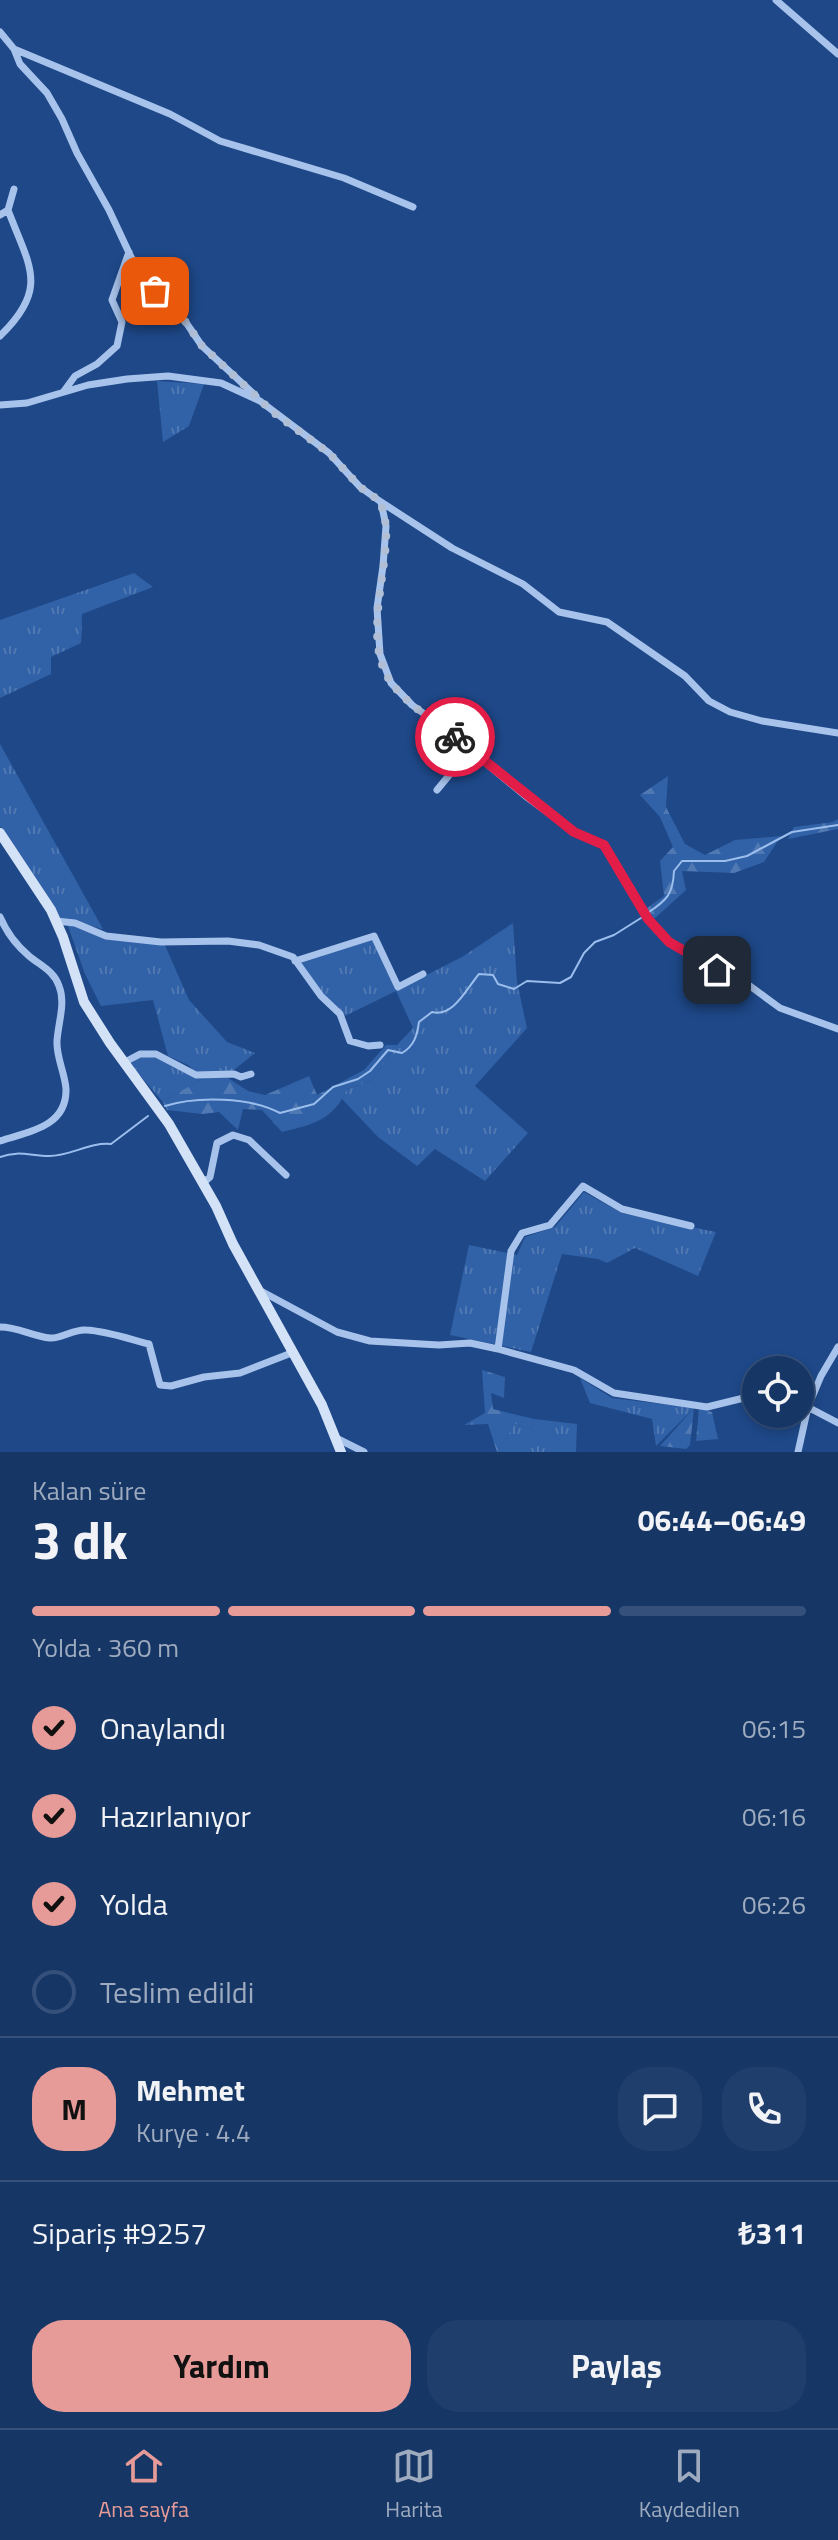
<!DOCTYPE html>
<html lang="tr">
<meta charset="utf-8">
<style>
:root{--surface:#163666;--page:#1f3e6c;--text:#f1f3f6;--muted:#9eabbf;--line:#35507a;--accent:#e69b98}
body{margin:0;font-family:"Titillium Web",sans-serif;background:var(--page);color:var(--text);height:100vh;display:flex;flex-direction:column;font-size:30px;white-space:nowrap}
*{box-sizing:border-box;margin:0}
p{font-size:26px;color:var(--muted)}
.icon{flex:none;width:44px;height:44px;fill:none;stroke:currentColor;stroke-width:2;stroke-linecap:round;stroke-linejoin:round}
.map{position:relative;height:1452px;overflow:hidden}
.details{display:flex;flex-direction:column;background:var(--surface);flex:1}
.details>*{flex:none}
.tools{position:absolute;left:742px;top:1356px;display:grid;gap:16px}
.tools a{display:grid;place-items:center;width:72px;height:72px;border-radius:50%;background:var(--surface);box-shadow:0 4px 12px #0003,0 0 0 2px var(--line);font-size:40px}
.pin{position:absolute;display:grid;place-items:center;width:68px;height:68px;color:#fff;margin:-34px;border-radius:16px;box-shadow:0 4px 12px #0006}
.courier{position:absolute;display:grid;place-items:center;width:80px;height:80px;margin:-40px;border:6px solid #e11d48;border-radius:50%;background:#fff;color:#222;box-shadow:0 2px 10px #0007}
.head em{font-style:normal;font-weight:700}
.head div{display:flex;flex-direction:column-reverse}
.head{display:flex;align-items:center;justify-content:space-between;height:136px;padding:0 32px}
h1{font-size:52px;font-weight:700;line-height:60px}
.bar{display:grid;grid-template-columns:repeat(4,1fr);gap:12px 8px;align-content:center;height:96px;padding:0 32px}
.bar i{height:10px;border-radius:6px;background:var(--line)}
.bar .on{background:var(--accent)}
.bar p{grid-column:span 4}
.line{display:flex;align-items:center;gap:20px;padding:0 32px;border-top:2px solid var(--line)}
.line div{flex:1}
.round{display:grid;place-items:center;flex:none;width:84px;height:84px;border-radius:32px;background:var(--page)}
ol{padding:0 32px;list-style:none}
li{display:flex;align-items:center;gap:24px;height:88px}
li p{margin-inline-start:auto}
li .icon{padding:8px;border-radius:50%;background:var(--accent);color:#111;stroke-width:4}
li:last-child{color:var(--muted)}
li i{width:44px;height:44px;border:4px solid var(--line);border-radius:50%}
.action{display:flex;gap:16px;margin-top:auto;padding:16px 32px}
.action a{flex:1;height:92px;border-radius:32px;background:var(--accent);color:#111;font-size:32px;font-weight:700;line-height:92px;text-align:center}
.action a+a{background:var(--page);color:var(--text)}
.menu{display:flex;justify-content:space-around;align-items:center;height:112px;border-top:2px solid var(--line);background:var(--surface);font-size:22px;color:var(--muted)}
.menu a{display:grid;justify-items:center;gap:4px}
.menu .on{color:var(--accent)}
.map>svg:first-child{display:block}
.grass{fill:url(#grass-tufts)}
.forest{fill:url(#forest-firs)}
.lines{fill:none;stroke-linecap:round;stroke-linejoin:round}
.stream{stroke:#9bbeed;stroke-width:2}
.street{stroke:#a8c3eb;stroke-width:7}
.secondary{stroke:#d4e2f8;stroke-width:10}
.done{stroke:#b0bfd5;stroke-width:8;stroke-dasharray:0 14.4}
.route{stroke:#e11d48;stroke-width:10}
</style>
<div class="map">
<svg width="838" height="1452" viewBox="0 0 838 1452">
<defs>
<pattern id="grass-tufts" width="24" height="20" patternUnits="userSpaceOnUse" patternTransform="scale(2)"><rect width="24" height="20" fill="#3161a6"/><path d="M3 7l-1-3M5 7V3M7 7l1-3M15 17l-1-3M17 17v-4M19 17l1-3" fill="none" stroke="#5079b3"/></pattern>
<pattern id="forest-firs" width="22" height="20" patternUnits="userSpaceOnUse" patternTransform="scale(2)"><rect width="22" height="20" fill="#3161a6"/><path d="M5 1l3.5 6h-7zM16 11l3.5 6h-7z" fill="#5079b3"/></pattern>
</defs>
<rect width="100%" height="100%" fill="#1e4888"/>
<!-- grass -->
<path class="grass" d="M157,381l47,3 -15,42 -26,16z
M134,573l19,14 -71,27 -1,29 -30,14v17l-51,24v-78z
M0,744l103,185 -44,-11 -59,-92z
M513,923l4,59 10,46 -52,58 53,47 -43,48 -50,-32 -18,17 -39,-29 -36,-38 5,-10 24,-8 26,-36 16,-17 -17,-37 -51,25 -22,-21 -24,-33 73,-24 25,52 65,-33z
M68,926h8l30,13 58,4 25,57 38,42 28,11 -25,20 -32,1 -10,-9 -20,-9 -15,-56 -52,6 -16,-32z
M141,1056l16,1 48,21 -43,23 -32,-37z
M584,1192l38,21 94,19 -18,44 -63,-28 -28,15 -9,-4 -36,-5 -31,98 -81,-17 19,-90 48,10 8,-18 30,-10z
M580,1378l32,20 82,10 -38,38 -4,-27 -62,-16z
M534,1419l43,5 -1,28h-79l18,-28 16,5z"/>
<!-- forest -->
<path class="forest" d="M668,776l-2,31 19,37 20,11 30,-15 46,-4 -17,26 -30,11 -52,-2 4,19 -32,29 -7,-11 17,-12 -4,-35 13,-14 -13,-30 -20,-22z
M838,819v10l-50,10 6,-12 39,-5z
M386,1045h11l-26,36 -24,8c-14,32 -34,35 -65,43l-20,-22 -19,-1 -5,21 -19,-18 -17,2 -35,-4 -5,-9 43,-23 20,-2 23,15 17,4 44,-19 8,19 47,-25z
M482,1370l23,7 -1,21 -13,-5 2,16 41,10 -3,10 -16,-5 -18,28 -9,-28 -24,1 21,-12z
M694,1408l-4,37 -4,4 -26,-3z
M699,1408l13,4 6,27 -22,2z"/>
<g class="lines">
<!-- stream -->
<path class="stream" d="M649,912c18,-12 24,-18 25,-41l8,-10h43l22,-5 45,-24 46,-7
M165,1106c32,-10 85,-9 115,7l34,-9 19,-17 25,-8 12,-8 18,-21 14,3c12,-7 15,-17 17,-31l13,-10c21,6 35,-24 47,-38l14,1 5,9 16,5 13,-8 33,2 11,-6 13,-24 11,-11 19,-7 27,-17
M0,1157c18,-7 31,-1 49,-1 22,0 40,-14 62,-12l37,-28"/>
<!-- street -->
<path class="street" d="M776,0l62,54
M0,32l14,17 156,65 50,27 124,37 69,29
M14,49l6,15 27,29 15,26 15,34 32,57 22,47 24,34 30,30 17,25 54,50
M0,215l8,-5 6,-21
M0,336c50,-48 29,-70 8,-126
M64,391l11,-15 22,-12 20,-18 5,-24 -10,-22 17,-48
M0,405l27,-2 61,-18 39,-6 41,-3 53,7 39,18 69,52 31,34 21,15 71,46 71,36 36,28 48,10 78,54 24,25 21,11 32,9 76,12
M381,502l5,24 -3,40 -6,42 3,46 11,29 21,22 29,21 87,72 46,34 30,13 44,74 21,23 81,44 30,22 58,21
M437,790l14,-17 13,-28
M0,917c6,14 17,29 29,39 12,10 25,15 30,30 7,17 -1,37 -2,55 -1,16 8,32 9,48 1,38 -38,43 -66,52
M56,921l19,2 31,13 55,6 67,-1 31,4 34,12 28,39 19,18 10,27 18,5 12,-1
M295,961l79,-25 24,51 25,-13
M125,1062l15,-8h16l40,21 38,-1 7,3 10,-3
M203,1183l7,-6 7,-34 16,-8 16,5 37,35
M259,1290l78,42 33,9 69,4 31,-2 28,6 76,21 40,23 93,14 49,-12
M0,1327c18,0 32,9 50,11 11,1 23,-9 36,-8 21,1 43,9 63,14l11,41 11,1 33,-9 36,-4 54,-21
M498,1349l13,-98 11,-18 28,-8 33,-39 39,23 69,17
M800,1403l38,20
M334,1437l30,15
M798,1452l10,-45 13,-31 17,-29"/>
<!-- secondary -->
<path class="secondary" d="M0,833l51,77 12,27 21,65 26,41 59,81 47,82 17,38 89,161 19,47"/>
</g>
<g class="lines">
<!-- done -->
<path class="done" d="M155,291l30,30 17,25 72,67 55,40 31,34 21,15c1,8 4,16 5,24 3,47 -26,118 7,159 17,22 41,35 62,52"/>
<!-- route -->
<path class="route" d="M455,737l119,95 30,13 44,74 21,23 48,28"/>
</g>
</svg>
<div class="tools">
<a><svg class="icon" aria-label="locate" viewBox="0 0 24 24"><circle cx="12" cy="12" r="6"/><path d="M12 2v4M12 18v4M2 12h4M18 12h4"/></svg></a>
</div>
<div class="pin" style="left:155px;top:291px;background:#ea580c"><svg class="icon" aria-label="bag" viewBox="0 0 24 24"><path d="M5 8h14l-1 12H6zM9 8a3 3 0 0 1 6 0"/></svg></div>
<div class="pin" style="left:717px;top:970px;background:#1f2937"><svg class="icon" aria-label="home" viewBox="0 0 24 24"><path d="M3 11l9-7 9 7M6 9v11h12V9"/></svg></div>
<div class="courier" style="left:455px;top:737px"><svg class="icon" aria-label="bike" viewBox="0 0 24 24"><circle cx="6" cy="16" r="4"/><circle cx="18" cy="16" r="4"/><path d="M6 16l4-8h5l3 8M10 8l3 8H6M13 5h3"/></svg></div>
</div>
<section class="details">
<div class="head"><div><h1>3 dk</h1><p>Kalan süre</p></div><em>06:44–06:49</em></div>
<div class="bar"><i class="on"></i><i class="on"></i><i class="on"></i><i></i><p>Yolda · 360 m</p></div>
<ol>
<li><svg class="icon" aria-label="check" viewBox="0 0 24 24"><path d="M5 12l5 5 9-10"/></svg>Onaylandı<p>06:15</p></li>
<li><svg class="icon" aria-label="check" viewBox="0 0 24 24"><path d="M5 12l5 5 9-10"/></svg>Hazırlanıyor<p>06:16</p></li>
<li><svg class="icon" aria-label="check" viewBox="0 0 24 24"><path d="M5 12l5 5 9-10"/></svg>Yolda<p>06:26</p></li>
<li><i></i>Teslim edildi</li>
</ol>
<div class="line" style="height:144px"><b class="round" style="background:var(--accent);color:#111">M</b><div><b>Mehmet</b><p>Kurye · 4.4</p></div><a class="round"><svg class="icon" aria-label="chat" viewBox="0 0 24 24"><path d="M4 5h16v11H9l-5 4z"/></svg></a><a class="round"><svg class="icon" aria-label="phone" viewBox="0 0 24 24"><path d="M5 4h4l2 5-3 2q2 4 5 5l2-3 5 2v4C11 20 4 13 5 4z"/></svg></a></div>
<div class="line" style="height:104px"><div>Sipariş #9257</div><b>₺311</b></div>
<div class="action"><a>Yardım</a><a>Paylaş</a></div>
</section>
<nav class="menu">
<a class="on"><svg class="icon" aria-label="home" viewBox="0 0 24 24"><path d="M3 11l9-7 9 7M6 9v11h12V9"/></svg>Ana sayfa</a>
<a><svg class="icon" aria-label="map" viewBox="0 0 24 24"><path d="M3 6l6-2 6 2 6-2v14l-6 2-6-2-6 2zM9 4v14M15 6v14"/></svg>Harita</a>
<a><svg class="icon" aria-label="saved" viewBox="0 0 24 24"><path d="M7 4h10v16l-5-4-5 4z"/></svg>Kaydedilen</a>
</nav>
